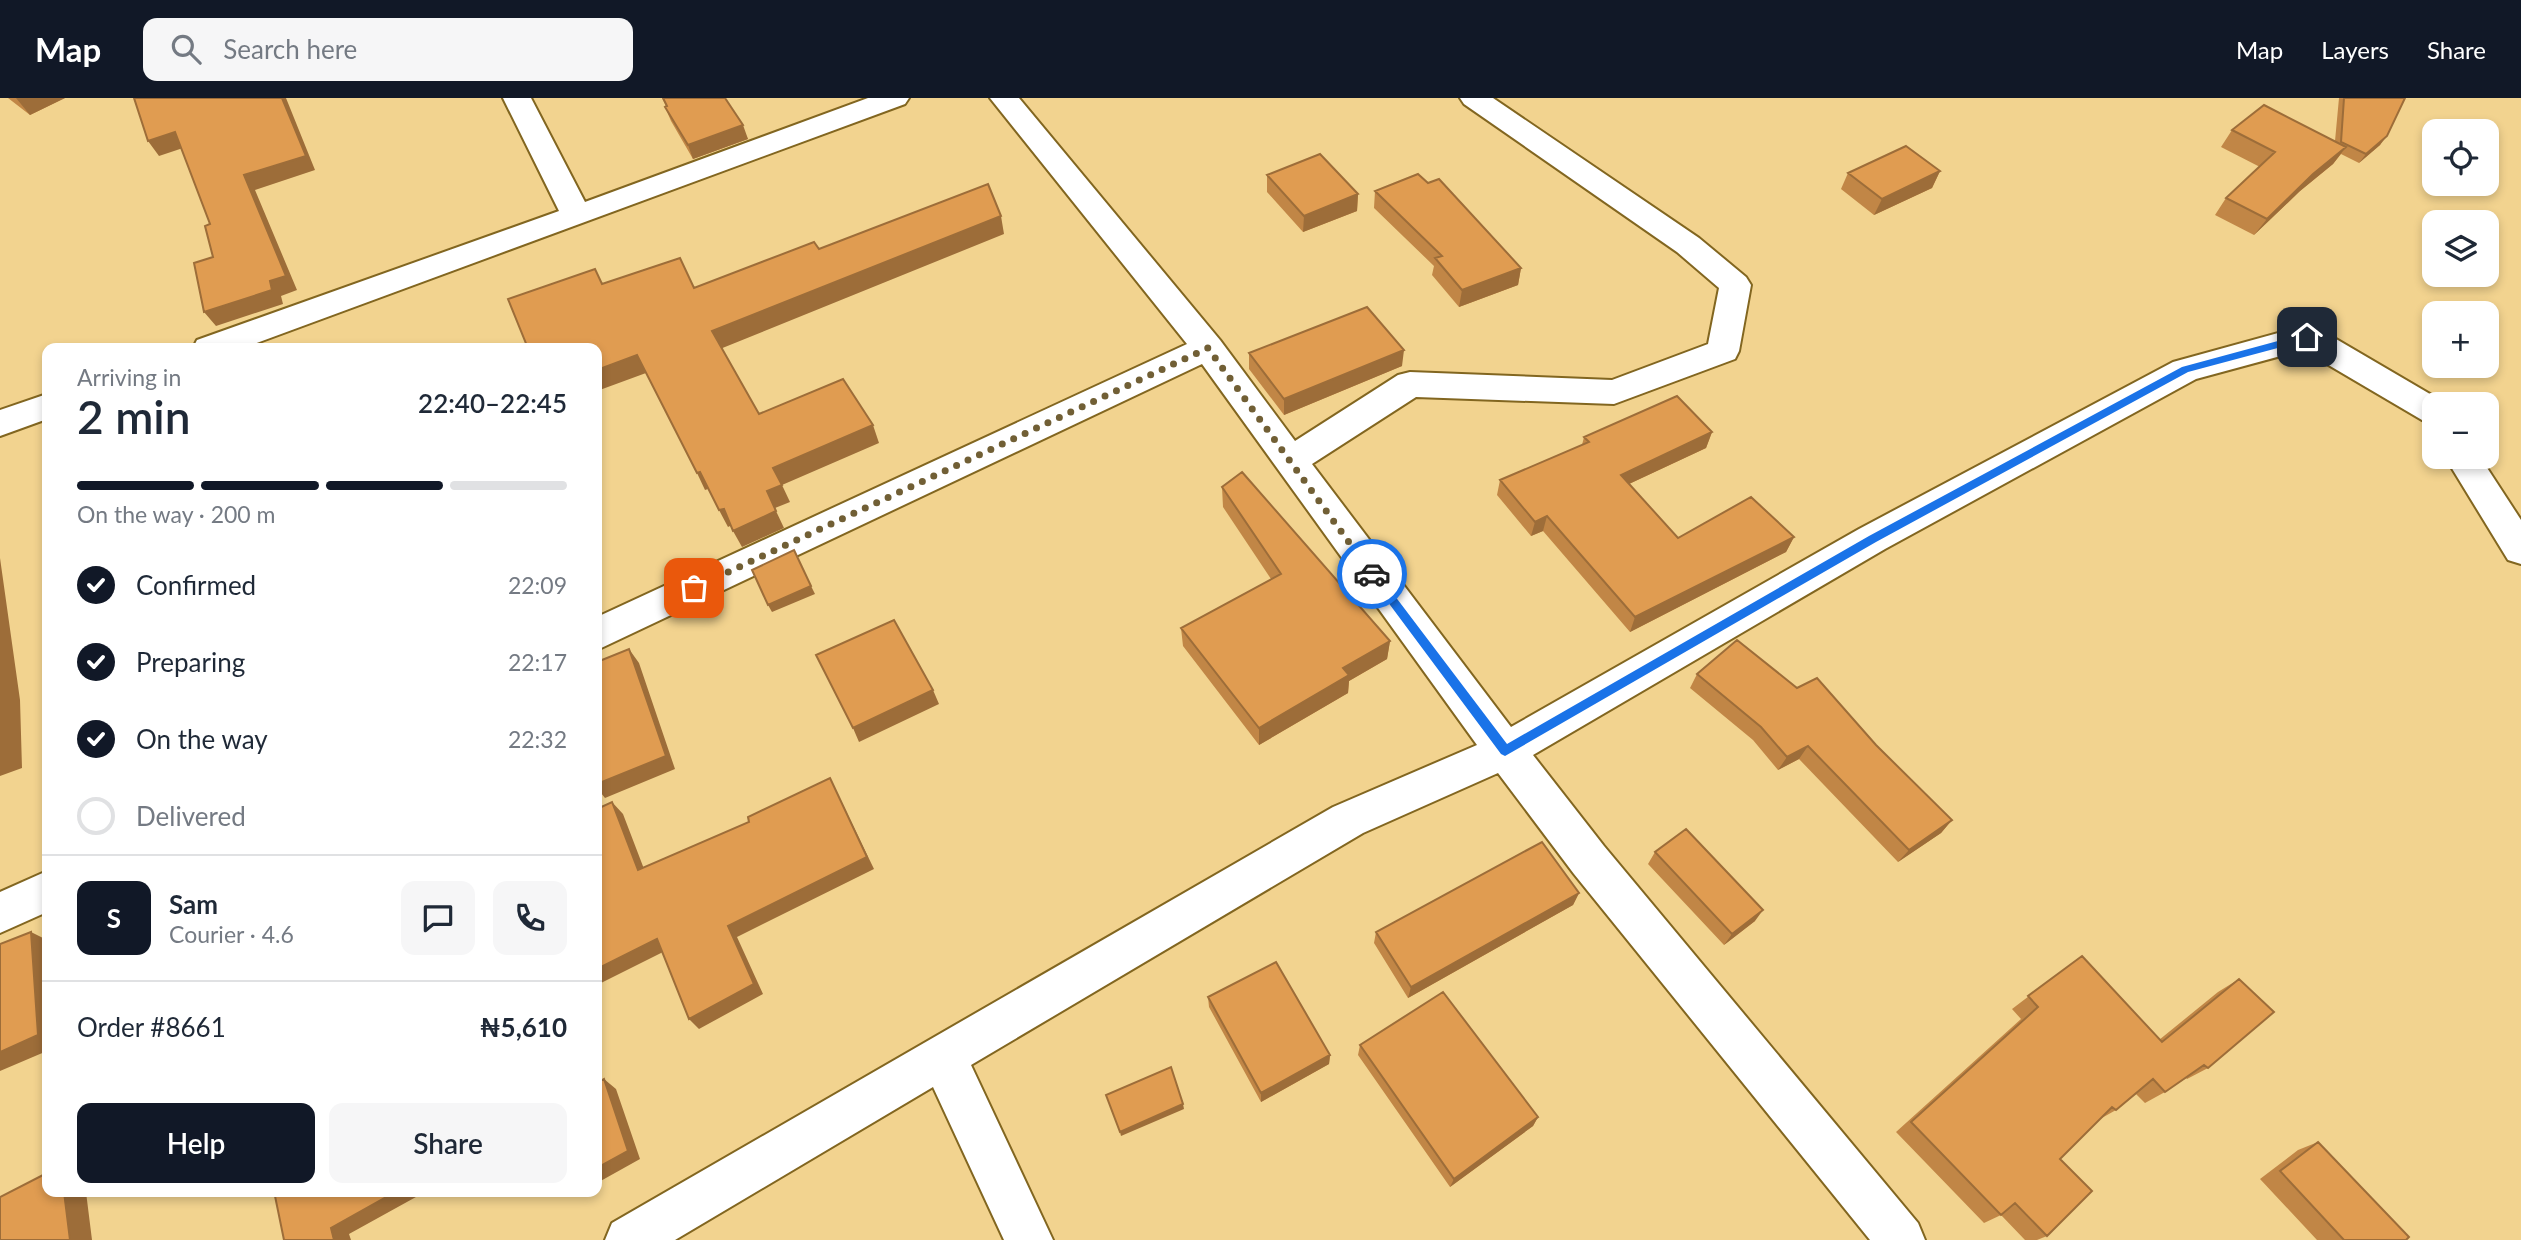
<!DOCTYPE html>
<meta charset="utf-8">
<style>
:root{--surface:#fff;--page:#f6f6f7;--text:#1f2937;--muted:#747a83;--line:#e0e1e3;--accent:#111827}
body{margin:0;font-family:Lato,sans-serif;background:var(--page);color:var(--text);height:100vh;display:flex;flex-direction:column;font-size:26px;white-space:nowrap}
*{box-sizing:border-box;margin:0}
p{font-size:23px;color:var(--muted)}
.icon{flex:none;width:38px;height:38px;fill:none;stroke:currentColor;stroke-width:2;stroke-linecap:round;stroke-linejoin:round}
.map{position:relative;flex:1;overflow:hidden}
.details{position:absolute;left:42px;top:245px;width:560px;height:854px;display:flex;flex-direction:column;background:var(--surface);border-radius:14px;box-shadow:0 4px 10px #0003}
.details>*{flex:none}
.tools{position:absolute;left:2422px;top:21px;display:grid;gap:14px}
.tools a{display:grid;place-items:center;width:77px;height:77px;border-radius:14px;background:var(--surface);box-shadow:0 4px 10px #0003;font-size:35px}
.pin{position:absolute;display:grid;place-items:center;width:60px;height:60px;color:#fff;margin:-30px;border-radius:14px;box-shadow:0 4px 10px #0006}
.courier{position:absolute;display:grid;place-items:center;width:70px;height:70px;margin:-35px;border:5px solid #1a73e8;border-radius:50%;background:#fff;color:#222;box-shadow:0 2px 9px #0007}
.overview em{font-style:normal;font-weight:600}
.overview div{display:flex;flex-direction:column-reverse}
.overview{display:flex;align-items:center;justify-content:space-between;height:119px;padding:0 35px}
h1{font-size:46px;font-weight:600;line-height:52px}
.bar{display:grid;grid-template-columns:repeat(4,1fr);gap:10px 7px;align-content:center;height:84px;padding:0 35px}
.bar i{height:9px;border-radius:5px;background:var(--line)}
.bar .on{background:var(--accent)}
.bar p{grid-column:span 4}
.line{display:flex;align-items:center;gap:18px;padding:0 35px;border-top:2px solid var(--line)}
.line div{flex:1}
.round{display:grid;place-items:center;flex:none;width:74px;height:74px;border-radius:14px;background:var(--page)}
ol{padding:0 35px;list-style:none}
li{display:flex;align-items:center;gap:21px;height:77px}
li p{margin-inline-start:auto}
li .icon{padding:7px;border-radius:50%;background:var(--accent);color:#fff;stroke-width:4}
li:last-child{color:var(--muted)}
li i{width:38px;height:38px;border:4px solid var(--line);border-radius:50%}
.cta{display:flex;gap:14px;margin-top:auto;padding:14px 35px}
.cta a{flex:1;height:80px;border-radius:14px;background:var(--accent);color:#fff;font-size:28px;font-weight:600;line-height:80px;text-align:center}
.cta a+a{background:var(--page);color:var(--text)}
header{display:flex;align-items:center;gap:42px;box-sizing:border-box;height:98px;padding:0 35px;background:var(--accent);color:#fff}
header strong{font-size:33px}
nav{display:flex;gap:38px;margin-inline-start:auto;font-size:24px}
.search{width:490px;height:63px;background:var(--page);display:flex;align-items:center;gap:18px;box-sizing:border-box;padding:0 24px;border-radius:14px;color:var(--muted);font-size:26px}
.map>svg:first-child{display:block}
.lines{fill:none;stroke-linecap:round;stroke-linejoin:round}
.street-casing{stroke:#826620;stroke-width:4}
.street{fill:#fff;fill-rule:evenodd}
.wall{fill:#c18646}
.shaded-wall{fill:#9d6d39}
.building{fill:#e09c51;stroke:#9d6d39;stroke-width:2}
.route{fill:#1a73e8}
.done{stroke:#715f35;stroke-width:7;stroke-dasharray:0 12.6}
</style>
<header>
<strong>Map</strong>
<div class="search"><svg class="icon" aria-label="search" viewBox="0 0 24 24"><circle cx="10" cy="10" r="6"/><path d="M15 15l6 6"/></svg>Search here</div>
<nav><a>Map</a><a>Layers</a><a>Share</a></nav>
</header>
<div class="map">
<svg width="2521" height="1142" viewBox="0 0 2521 1142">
<rect width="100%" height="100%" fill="#f2d38f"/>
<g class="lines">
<defs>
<path id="street" d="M503,0h28l54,104 283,-104h41l-4,6 -662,244h-50l4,-8 362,-129z
M990,0h29l201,242 75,101 103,-66 12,-3 202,8 96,-36 11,-56 -42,-36 -213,-148 -4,-6h33l206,140 47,39 5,8 -12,66 -4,8 -121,45 -198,-7 -104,67 199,263 348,-198 314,-167 134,-37 12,4 128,75h-13v19l-12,-3 -119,-70 -107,29 -311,170 -352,206 71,91 314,377 7,17h-55l-296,-366 -76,-101 -135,60 -392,232 82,175h-49l-71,-153 -258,153h-70l7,-17 721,-416 144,-62 -275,-381 -605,286v-33l590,-273z
M47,296v25l-47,17v-26z
M2445,359h35l41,63v44l-13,-4z
M47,773v41l-47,21v-41z"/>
</defs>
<!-- street casing -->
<use href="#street" class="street-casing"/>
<!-- street -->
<use href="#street" class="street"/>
</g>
<!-- wall -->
<path class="wall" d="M8,0h57l-35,17z
M662,0h63l23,41 -55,20 -22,-38 -6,-14 1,-1z
M2339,0h66l-25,47 -21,18 -18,-9 -8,10 -33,27 -46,44 -39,-20 11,-17 34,-31 -39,-20 11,-17 103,11z
M1940,73l-8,17 -58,27 -33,-26 7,-16z
M1267,77l91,19 -1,17 -54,21 -36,-40z
M1375,93l146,77 -3,17 -59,22 -27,-32 2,-9 -60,-58z
M1249,255l153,13 -118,49 -35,-46z
M1712,334l-6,16 -77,36 49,54 116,-1 -8,15 -156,80 -87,-101 -12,5 -34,-41 3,-15 82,-35 2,-8z
M1222,389l168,154 -3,18 -38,22 -1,12 -89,52 -76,-99 -2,-18 90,-49 -48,-72z
M1697,576l100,14 79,57 76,75 -11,13 -43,29 -99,-103 -21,11 -25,-30 -63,-52z
M1655,754l100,69 -31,24 -76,-81z
M1579,795l-6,12 -165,93 -34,-55 2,-11z
M2082,858l77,84 59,-48 21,-13 -31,89 -21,11 -1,-1 -21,14 -20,11 -9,-9 -20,16 -16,9 -40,40 -13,77 -10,4h-12l-24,-25 -17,8 -88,-91 125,-113 -9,-10z
M1208,899l122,58 -1,9 -68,38 -52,-95z
M1360,947l178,72 -5,9 -83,61 -92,-132z
M2318,1044l88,98h-89l-57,-61 38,-29z"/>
<!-- shaded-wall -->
<path class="shaded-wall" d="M16,0h49l-35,17z
M282,0h4l29,72 -60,20 42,100 -16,6 2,8 -67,22 -12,-14 66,-31 -26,-106z
M743,27l5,14 -55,20 -5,-14z
M175,34l11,15 -27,9 -11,-15z
M2387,38l-7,9 -21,18 7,-9z
M2346,49l-13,17 -33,27 -46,44 13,-16 46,-45z
M1940,73l-8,17 -58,27 8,-16z
M1358,96l-1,17 -54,21 1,-16z
M1001,118l3,18 -284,115 -8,-18z
M1521,170l-3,17 -59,22 3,-17z
M1404,252l-2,16 -118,49v-16z
M637,257l9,18 -49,18v-21z
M873,327l6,18 -97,42 8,17 -15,6 -8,-17 6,-23z
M1712,334l-6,16 -90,42 5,-15z
M700,374l8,17 -3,1 -8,-17z
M724,411l8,16 -4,2 -9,-17z
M776,413l8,17 -42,19 -9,-16z
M1547,418l-4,15 -12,5 4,-14z
M1794,439l-8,15 -156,80 5,-15z
M0,460l20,142 2,68 -22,8z
M811,488l4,8 -43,18 -4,-7z
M1390,543l-3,18 -38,22 -1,12 -89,52v-17l84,-60z
M629,551l10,14 36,106 -70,29 -8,-10v-4z
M933,592l6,14 -80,38 -6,-14z
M1808,648l-9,13 -21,11 9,-13z
M830,680l44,91 -137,68 26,57 -64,35 -10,-10 39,-93z
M612,704l11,12 26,68 -11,-12z
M1952,722l-11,13 -43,29 11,-12z
M1579,795l-6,12 -165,93 3,-11z
M1763,812l-8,11 -31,24 8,-11z
M31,834l16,8v111l-47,20v-19z
M657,841l10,11 -70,35v-16z
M1330,957l-1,9 -68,38v-9z
M604,981l12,10 24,70 -43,24v-15z
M1183,1006l1,5 -63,27 -1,-4z
M1538,1019l-5,9 -83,61 4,-8z
M64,1094h22l6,48h-22z
M395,1094h30l-76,42 2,6h-17l-3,-12z"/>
<!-- building -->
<path class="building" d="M134,0h148l24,58 -62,19 42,101 -16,5 2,9 -68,22 -10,-49 19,-6 -8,-31 5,-2 -35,-92 -27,9z
M663,0h62l18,27 -55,20 -23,-38 2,-1z
M2344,0h61l-18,38 -21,18 -25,-12z
M2264,7l82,42 -33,27 -46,45 -41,-21 49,-46 -43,-22z
M1906,48l34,25 -58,28 -34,-26z
M1320,56l38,40 -54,22 -37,-41z
M1418,76l10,9 11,-4 82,89 -59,22 -27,-32 7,-2 -67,-65z
M988,86l13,32 -289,115 47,83 84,-35 30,46 -100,43 9,17 -15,6 9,20 -43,20 -9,-22 -5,1 -19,-38 -3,1 -60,-118 -40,15v-22h-76l6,-2 -19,-47 87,-30 7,15 78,-26 14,30 120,-46 5,7z
M1367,209l37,43 -120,49 -35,-46z
M1677,298l35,36 -91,43 57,63 73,-41 43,40 -159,80 -88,-101 -12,6 -35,-42 89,-38 -5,-5z
M1242,374l148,169 -47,27 6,7 -90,53 -78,-100 100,-54 -59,-87z
M794,452l17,36 -43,19 -16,-35z
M894,522l39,70 -80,38 -37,-73z
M1737,542l60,48 20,-10 59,67 76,75 -43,30 -101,-104 -21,11 -26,-30 -64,-53z
M629,551l37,107 -69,28v-122z
M830,680l37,79 -139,69 26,58 -65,35 -32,-80 -60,30v-160l15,-7 26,68 111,-48 -1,-5z
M1686,731l77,81 -31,24 -77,-82z
M1542,744l37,51 -168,94 -35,-55z
M31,834l7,103 -38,17v-108z
M2082,858l80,86 77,-63 35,33 -66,56 -4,-3 -39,27 -12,-13 -37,31 -4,-3 -52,52 32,32 -45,45 -32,-33 -14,12 -90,-93 127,-115 -10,-11z
M1276,864l54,93 -69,38 -53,-96z
M1443,894l95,125 -84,62 -94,-134z
M1171,969l12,37 -63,28 -14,-37z
M604,981l24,72 -31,17v-85z
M2318,1044l91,95 -3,3h-62l-64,-69z
M47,1075v19h17l6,48h-70v-43z
M281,1094h114l-64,36 3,12h-50l-9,-44 6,-3z"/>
<!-- route -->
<path class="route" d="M2307,235l5,4 -1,2 -123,33 -312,170 -371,214 -4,-2 -134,-180 5,-5 4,2 131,173 362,-208 313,-169z"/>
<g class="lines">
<!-- done -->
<path class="done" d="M694,490l514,-240 164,226"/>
</g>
</svg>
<div class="tools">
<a><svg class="icon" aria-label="locate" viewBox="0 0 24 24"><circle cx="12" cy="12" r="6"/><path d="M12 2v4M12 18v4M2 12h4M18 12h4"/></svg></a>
<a><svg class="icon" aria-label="layers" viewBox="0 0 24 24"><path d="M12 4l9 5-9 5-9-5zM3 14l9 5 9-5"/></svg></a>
<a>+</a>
<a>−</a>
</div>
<div class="pin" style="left:694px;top:490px;background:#ea580c"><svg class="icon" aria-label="bag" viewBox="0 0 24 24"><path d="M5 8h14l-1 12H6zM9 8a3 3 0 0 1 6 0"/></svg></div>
<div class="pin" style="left:2307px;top:239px;background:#1f2937"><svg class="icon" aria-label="home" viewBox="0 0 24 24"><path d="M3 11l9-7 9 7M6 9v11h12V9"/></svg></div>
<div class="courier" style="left:1372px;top:476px"><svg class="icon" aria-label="car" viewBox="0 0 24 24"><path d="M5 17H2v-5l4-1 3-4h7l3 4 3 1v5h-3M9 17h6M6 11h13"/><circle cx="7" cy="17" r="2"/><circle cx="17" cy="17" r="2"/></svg></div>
<section class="details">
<div class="overview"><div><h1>2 min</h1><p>Arriving in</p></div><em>22:40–22:45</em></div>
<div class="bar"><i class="on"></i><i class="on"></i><i class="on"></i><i></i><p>On the way · 200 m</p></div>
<ol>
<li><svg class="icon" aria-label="check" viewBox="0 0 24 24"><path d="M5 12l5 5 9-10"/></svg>Confirmed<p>22:09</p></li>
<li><svg class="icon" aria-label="check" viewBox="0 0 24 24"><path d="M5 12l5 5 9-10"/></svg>Preparing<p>22:17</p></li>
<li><svg class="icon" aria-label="check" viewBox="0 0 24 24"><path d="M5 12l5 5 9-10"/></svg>On the way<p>22:32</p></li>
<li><i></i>Delivered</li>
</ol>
<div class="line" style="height:126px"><b class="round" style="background:var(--accent);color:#fff">S</b><div><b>Sam</b><p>Courier · 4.6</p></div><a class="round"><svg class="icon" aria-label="chat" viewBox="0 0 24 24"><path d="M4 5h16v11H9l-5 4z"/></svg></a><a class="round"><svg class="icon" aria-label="phone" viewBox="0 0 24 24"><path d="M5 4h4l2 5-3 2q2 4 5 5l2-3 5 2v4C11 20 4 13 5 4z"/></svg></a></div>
<div class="line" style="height:91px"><div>Order #8661</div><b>₦5,610</b></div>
<div class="cta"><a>Help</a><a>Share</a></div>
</section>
</div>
